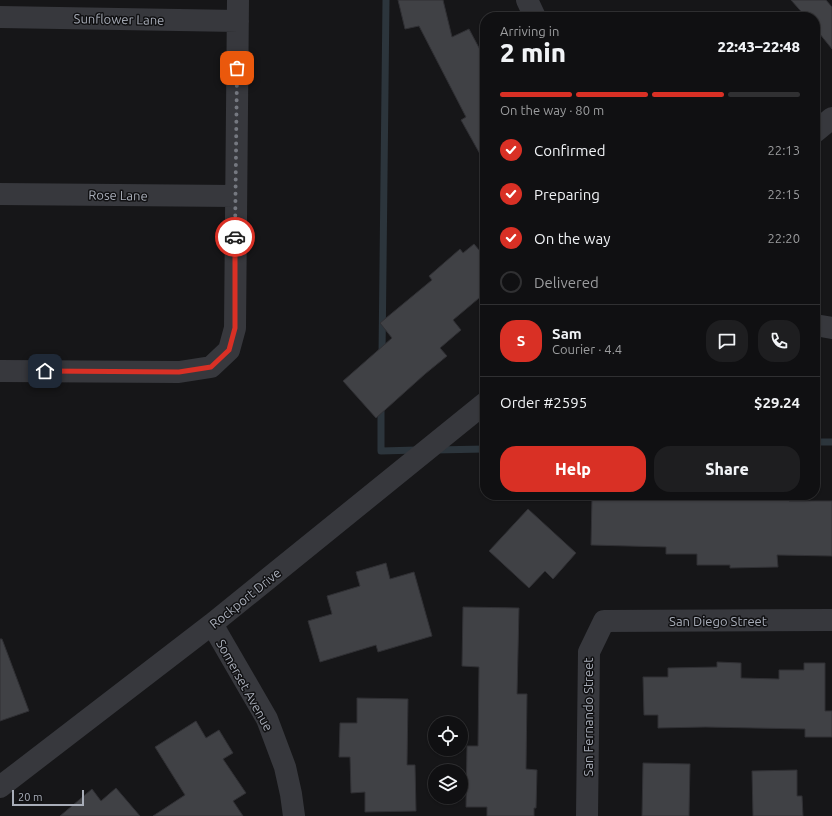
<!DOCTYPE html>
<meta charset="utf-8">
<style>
:root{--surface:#101012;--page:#1e1e20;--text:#f1f3f6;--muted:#9c9d9f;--line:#303032;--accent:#d93025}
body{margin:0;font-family:Ubuntu,sans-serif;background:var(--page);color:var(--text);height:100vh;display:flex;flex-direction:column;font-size:15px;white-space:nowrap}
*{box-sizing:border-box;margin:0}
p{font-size:13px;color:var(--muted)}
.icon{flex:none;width:22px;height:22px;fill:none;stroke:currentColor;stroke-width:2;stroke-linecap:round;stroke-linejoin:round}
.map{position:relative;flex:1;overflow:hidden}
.details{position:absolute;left:480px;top:12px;width:340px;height:488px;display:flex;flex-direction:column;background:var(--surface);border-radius:16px;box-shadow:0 1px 3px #0004,0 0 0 1px var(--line)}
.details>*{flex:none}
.controls{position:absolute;left:428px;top:716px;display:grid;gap:8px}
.controls a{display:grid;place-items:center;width:40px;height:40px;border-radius:50%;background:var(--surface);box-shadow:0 1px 3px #0004,0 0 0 1px var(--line);font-size:20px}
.scale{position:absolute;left:12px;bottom:10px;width:72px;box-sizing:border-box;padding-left:4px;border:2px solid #a8adb8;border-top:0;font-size:11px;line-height:14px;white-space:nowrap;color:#a8adb8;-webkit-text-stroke:3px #111113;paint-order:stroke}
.pin{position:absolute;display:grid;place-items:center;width:34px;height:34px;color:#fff;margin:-17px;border-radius:8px;box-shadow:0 2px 6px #0006}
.courier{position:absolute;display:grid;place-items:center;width:40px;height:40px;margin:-20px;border:3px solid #d93025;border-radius:50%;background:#fff;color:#222;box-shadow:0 1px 5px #0007}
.headline em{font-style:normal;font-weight:800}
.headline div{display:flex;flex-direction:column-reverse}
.headline{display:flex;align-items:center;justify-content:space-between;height:68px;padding:0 20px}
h1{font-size:26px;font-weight:800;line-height:30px}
.bar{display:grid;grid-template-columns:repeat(4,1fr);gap:6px 4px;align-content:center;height:48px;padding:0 20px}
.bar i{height:5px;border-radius:3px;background:var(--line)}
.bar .selected{background:var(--accent)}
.bar p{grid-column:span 4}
.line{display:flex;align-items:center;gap:10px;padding:0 20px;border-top:1px solid var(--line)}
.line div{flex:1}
.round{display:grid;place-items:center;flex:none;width:42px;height:42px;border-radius:16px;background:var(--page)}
ol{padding:0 20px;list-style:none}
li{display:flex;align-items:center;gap:12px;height:44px}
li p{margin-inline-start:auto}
li .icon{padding:4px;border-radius:50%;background:var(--accent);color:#fff;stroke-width:4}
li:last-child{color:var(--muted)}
li i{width:22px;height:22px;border:2px solid var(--line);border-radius:50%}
.button{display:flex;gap:8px;margin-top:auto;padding:8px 20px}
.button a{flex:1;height:46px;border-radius:16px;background:var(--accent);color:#fff;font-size:16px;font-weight:800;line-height:46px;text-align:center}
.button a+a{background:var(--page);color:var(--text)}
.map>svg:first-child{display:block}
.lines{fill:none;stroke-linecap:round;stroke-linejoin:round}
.stream{stroke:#2c353c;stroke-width:7}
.building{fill:#404145;stroke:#303034}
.minor{stroke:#37383d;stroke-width:22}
.done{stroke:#757880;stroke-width:4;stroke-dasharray:0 7.2}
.route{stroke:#d93025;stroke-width:5}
.labels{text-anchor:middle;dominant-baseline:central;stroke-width:3;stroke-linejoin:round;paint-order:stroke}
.street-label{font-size:13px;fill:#a8adb8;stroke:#111113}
</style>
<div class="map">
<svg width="832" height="816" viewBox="0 0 832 816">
<rect width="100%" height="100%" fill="#161618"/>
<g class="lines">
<!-- stream -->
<path class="stream" d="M382,355l4,-355
M381,406v45l36,-1
M815,442h17
M435,450l50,-1"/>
</g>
<!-- building -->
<path class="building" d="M398,0h45l9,37 17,-8 16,30v104l-24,-43 5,-3 -47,-91 -14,3z
M791,0h35l6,7v42l-17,-21v-11h-9z
M474,244l11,13v36l-32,27 8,10 -21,18 7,8 -22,18 -49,44 -33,-37 49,-43 -12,-15 52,-43 -3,-4 31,-27 3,4z
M665,495h59v1h64l1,5h43v55l-55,-1 1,12 -48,1v-3h-33v-11h-31v-7l-75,-2 1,-48 73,2z
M528,509l48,44 -23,26 -8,-8 -16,17 -40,-37z
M386,563l4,16 24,-7 18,64 -54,16 -2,-7 -56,17 -12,-41 24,-7 -5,-18 33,-10 -4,-14z
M463,607l56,1 -2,86h10l-1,75 11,1 -1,38h-2v8h-47v-9h-21l1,-61h11l1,-79 -17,-1z
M0,639h2l27,72 -29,10z
M717,662l24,1v15l38,1v-9h25v-7h21v48h7v26h-27v-8l-100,-2 -47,1v-13h-14l-1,-38h25v-9l49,-1z
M357,698l51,1 -1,66h8l1,46 -51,1v-20l-14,1 -1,-36h-11l1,-34h17z
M196,721l10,17 13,-8 14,23 -10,6 23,34 -13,8 10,15h-90l32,-21 -30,-48z
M643,763l47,1 -1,52h-47z
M797,770v26h5l1,20h-50l-1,-45z
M116,788l24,28h-80l32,-27 9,12z"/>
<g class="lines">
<!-- minor -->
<path class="minor" d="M527,0l8,17
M0,17l238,4
M815,132l17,-14
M0,194l235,2
M815,325l17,3
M0,371l179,1 32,-5 18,-17 6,-22 3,-328
M212,624l55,95 18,48 6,27 3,22
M0,787l212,-163 273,-221
M587,816l2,-164 15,-31 228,-1"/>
</g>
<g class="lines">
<!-- done -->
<path class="done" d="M235,237l2,-169"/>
<!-- route -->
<path class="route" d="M45,371l134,1 32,-5 18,-17 6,-22v-91"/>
</g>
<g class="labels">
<!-- street labels -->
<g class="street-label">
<text transform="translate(119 19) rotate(1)">Sunflower Lane</text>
<text transform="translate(118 195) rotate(1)">Rose Lane</text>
<text transform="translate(245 598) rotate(-39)">Rockport Drive</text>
<text x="718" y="621">San Diego Street</text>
<text transform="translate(245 685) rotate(61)">Somerset Avenue</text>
<text transform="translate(588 717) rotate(-90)">San Fernando Street</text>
</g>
</g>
</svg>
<div class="controls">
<a><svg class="icon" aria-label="locate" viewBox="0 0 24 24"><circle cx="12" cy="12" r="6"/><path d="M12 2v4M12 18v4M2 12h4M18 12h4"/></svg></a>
<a><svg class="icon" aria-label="layers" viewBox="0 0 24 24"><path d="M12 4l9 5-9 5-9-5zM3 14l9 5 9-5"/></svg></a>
</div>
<div class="scale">20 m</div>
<div class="pin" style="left:237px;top:68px;background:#ea580c"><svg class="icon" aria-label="bag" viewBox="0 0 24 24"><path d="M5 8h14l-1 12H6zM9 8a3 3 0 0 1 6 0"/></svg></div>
<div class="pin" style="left:45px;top:371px;background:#1f2937"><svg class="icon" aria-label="home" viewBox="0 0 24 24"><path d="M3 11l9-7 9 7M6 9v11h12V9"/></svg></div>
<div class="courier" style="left:235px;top:237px"><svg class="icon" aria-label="car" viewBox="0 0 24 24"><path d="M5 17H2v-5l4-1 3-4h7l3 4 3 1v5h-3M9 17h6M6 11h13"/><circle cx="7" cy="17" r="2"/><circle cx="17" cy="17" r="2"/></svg></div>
<section class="details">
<div class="headline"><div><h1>2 min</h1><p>Arriving in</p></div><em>22:43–22:48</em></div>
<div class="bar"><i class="selected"></i><i class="selected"></i><i class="selected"></i><i></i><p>On the way · 80 m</p></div>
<ol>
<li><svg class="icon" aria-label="check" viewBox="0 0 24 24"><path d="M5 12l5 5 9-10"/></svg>Confirmed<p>22:13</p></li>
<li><svg class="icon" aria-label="check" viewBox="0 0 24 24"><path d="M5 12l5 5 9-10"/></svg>Preparing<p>22:15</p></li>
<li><svg class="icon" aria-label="check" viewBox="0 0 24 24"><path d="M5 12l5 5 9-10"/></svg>On the way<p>22:20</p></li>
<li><i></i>Delivered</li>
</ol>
<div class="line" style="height:72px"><b class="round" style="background:var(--accent);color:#fff">S</b><div><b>Sam</b><p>Courier · 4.4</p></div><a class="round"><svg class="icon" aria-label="chat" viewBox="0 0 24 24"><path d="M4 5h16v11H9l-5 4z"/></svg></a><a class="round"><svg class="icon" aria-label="phone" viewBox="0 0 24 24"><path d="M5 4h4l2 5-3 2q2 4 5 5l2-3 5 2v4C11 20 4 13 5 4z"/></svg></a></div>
<div class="line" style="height:52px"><div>Order #2595</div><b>$29.24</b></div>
<div class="button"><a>Help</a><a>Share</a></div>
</section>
</div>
